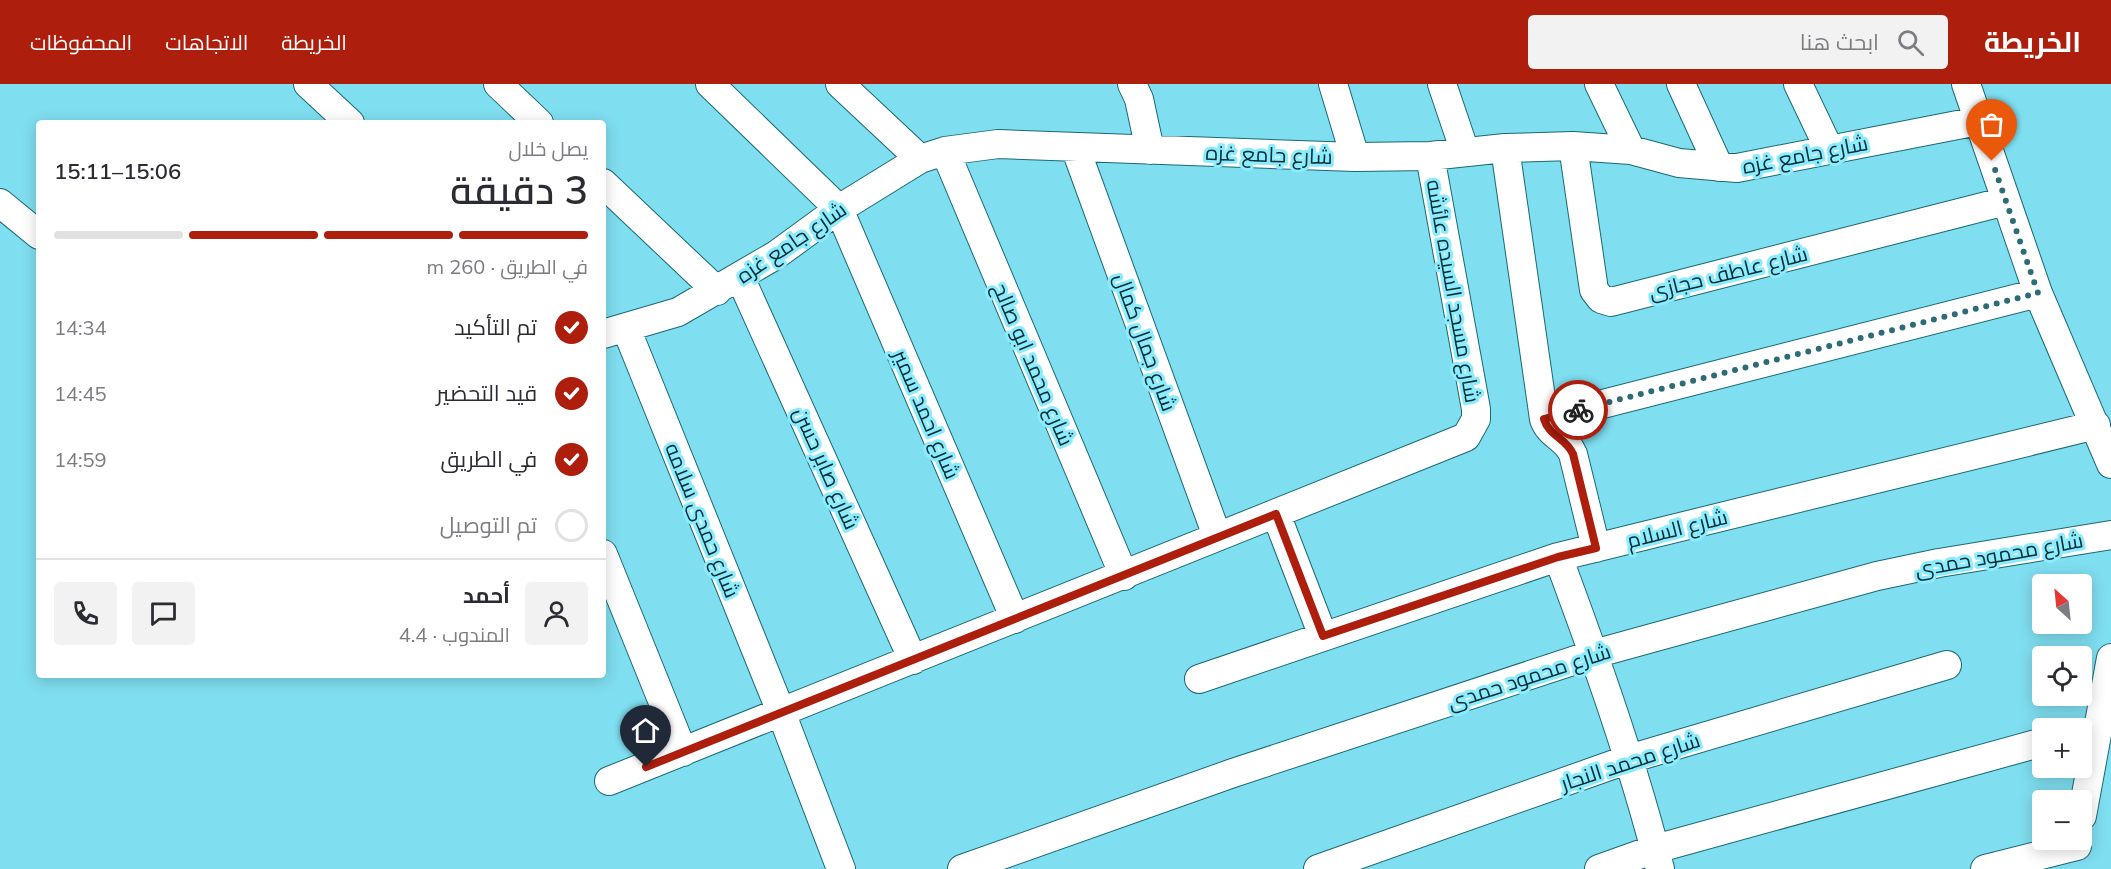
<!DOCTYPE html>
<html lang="ar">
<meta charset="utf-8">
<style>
:root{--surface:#fff;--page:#f2f2f3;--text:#2b2b33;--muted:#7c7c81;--line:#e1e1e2;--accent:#ad1e0c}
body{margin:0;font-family:Mulish,Cairo,sans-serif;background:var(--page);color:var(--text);direction:rtl;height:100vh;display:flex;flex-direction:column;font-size:22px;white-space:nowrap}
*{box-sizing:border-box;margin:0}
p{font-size:20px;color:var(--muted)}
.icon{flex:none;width:33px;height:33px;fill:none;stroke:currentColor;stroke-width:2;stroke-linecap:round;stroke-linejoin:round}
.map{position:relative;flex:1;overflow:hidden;direction:ltr}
.sheet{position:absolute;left:36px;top:36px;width:570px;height:558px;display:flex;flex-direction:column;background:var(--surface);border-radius:6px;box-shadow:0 3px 15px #0003;direction:rtl}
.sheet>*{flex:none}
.needle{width:39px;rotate:333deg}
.tools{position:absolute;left:2032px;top:490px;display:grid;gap:12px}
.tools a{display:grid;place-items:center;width:60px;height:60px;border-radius:6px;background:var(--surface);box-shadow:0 3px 15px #0003;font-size:30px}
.pin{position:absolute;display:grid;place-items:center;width:51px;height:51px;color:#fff;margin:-62px -26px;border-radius:50% 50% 50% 0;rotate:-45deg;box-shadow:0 0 6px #0007}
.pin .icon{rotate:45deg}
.courier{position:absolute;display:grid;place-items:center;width:60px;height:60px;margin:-30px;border:4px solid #ad1e0c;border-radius:50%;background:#fff;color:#222;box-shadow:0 2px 8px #0007}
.summary em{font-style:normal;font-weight:600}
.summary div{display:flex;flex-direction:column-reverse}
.summary{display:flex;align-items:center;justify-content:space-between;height:102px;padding:0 18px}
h1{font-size:39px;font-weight:600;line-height:45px}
.bar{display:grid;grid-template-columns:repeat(4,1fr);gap:9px 6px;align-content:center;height:72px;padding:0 18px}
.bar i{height:8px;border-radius:4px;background:var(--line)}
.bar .selected{background:var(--accent)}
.bar p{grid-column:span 4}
.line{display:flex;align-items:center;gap:15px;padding:0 18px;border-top:2px solid var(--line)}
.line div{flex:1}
.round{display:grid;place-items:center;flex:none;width:63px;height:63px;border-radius:6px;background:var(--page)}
ol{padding:0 18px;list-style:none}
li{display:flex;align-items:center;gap:18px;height:66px}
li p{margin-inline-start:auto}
li .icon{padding:6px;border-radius:50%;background:var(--accent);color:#fff;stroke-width:4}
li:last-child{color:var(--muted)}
li i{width:33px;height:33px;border:3px solid var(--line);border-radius:50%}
header{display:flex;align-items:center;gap:36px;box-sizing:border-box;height:84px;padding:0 30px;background:var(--accent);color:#fff}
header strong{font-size:28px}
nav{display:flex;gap:33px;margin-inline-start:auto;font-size:21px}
.search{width:420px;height:54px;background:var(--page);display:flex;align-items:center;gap:15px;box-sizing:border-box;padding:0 21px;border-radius:6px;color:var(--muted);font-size:22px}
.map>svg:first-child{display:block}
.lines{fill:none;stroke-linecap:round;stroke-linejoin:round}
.minor-casing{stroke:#1a6975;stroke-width:30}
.minor{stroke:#fff;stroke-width:28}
.done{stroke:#2d6b76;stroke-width:6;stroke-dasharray:0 10.8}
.route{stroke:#ad1e0c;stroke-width:8}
.labels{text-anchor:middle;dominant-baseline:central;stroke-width:6;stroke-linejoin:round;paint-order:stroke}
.street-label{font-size:21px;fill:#012d34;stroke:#8cebfd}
</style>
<header>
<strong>الخريطة</strong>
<div class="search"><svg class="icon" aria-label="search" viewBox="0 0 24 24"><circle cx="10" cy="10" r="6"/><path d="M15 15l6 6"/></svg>ابحث هنا</div>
<nav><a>الخريطة</a><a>الاتجاهات</a><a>المحفوظات</a></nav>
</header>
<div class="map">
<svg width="2111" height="785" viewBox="0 0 2111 785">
<rect width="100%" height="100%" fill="#7fdef0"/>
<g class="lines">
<defs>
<path id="minor" d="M308,0l42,39
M498,0l41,39
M710,0l129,125 176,410
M840,0l80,75
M1132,0l7,15 11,51
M1333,0l22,73
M1442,0l23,68
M1599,0l32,66
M1681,0l38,83
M1798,0l31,65
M1966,0l72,209 73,171
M1573,62l21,144 7,9 10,3 395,-101
M1075,63l142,389
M1505,64l39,271c5,16 22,19 29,35l23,94
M945,67l179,425
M603,99l114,108
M0,119l39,32
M740,193l173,383
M626,244l155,384 60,157
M603,250l75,-22 98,-57 63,-46 81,-50 25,-8 53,-7 357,13 75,-1 75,-8 68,-2 58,4 48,13 58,5 241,-47
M1544,335l494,-126
M1276,430l47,122
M603,470l80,198
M1558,473c38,102 75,206 102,312
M1199,595l359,-122 538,-132
M609,697l857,-344 10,-18v-10l-46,-253
M2082,732l29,-158
M962,785l271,-96 361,-119 283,-78 62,-13 172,-28
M1318,785l311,-110 318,-94
M1599,785l56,-20 388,-107
M1985,785l92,-23"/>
</defs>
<!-- minor casing -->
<use href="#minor" class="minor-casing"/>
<!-- minor -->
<use href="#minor" class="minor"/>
</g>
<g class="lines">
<!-- done -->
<path class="done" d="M1578,326l460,-117 -46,-132"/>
<!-- route -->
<path class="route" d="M646,683l630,-253 47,122 235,-79 38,-9 -23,-94c-7,-16 -24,-18 -29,-35l34,-9"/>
</g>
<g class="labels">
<!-- street labels -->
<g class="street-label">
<text transform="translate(1269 70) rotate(2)">شارع جامع غزه</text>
<text transform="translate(1805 70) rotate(-11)">شارع جامع غزه</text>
<text transform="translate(791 158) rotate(-34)">شارع جامع غزه</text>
<text transform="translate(1728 188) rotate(-14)">شارع عاطف حجازى</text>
<text transform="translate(1454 207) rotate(80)">شارع مسجد السيده عائشه</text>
<text transform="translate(1146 258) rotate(70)">شارع جمال كمال</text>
<text transform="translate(1034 280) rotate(67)">شارع محمد ابو صالح</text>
<text transform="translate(927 330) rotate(67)">شارع احمد سمير</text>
<text transform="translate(827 384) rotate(66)">شارع صابر حسن</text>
<text transform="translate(703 436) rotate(68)">شارع حمدى سلامه</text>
<text transform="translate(1677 444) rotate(-14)">شارع السلام</text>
<text transform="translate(1999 470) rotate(-10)">شارع محمود حمدى</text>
<text transform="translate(1529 592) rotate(-18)">شارع محمود حمدى</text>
<text transform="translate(1630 677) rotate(-18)">شارع محمد النجار</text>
</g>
</g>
</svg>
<div class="tools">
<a><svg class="needle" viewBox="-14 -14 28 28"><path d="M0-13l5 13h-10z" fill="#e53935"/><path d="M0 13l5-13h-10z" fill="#7c7c81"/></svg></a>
<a><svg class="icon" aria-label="locate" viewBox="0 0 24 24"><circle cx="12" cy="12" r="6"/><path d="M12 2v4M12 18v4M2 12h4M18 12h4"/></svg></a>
<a>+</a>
<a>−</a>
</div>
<div class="pin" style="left:1992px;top:77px;background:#ea580c"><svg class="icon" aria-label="bag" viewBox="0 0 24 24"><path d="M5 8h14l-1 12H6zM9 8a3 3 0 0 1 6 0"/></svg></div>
<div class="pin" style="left:646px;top:683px;background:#1f2937"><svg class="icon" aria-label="home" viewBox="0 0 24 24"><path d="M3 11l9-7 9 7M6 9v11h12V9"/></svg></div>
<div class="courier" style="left:1578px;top:326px"><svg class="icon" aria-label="bike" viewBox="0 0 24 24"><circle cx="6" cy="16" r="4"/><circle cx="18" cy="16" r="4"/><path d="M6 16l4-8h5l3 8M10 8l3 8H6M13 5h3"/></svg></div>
<section class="sheet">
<div class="summary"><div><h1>3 دقيقة</h1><p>يصل خلال</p></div><em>15:06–15:11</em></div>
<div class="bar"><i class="selected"></i><i class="selected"></i><i class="selected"></i><i></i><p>في الطريق · 260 m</p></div>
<ol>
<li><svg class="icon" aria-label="check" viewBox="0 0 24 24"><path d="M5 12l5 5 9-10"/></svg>تم التأكيد<p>14:34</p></li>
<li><svg class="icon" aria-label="check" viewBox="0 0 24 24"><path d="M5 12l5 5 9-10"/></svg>قيد التحضير<p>14:45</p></li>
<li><svg class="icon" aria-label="check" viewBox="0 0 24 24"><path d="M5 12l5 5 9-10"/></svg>في الطريق<p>14:59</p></li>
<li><i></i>تم التوصيل</li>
</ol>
<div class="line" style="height:108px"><a class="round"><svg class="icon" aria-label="person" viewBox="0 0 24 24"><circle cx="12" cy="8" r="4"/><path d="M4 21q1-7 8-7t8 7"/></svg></a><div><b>أحمد</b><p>المندوب · 4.4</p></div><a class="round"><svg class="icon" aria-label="chat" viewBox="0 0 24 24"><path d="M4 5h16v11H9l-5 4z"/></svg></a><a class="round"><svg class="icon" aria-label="phone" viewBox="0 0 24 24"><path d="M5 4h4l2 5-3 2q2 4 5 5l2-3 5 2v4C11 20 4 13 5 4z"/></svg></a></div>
</section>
</div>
